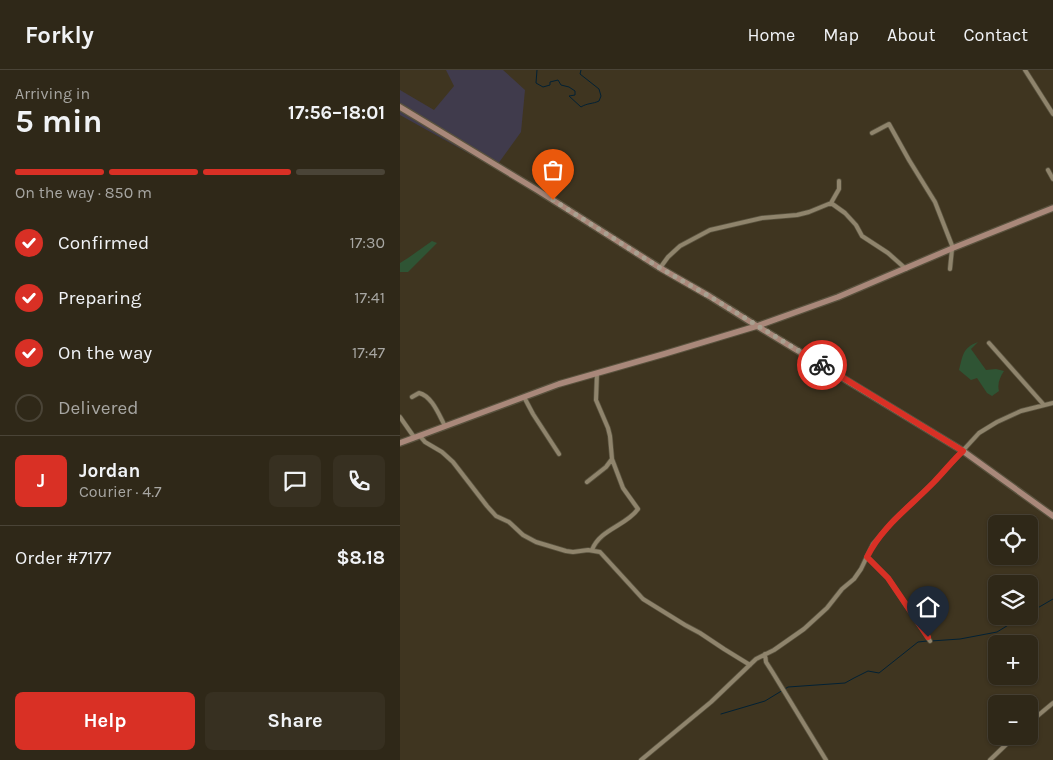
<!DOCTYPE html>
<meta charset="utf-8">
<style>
:root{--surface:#2f2818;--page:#373021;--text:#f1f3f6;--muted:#a7a6a2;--line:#4a4437;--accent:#d93025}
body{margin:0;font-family:Karla,sans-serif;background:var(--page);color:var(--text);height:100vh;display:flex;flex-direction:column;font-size:19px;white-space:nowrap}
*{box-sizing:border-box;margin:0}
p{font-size:16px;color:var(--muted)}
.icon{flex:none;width:28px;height:28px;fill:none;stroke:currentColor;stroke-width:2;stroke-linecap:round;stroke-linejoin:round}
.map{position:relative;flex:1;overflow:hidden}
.details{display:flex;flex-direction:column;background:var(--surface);width:400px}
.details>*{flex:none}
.buttons{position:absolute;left:588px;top:445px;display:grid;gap:10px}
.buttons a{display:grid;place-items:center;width:50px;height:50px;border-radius:8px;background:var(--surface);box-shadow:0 1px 4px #0004,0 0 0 1px var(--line);font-size:25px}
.pin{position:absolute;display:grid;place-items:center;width:42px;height:42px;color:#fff;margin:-51px -21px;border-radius:50% 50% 50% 0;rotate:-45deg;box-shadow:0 0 5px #0007}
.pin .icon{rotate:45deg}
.courier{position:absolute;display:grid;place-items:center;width:50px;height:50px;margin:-25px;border:4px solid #d93025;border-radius:50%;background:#fff;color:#222;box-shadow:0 1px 6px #0007}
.headline em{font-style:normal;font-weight:700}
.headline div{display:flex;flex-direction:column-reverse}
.headline{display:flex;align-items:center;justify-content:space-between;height:85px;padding:0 15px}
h1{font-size:32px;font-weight:700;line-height:38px}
.bar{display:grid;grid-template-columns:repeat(4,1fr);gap:8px 5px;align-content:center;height:60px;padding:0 15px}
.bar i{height:6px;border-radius:4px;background:var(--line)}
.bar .current{background:var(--accent)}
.bar p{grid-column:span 4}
.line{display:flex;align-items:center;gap:12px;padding:0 15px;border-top:1px solid var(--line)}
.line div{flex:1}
.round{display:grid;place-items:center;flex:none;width:52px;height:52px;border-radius:8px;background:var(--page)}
ol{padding:0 15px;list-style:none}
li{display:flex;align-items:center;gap:15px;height:55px}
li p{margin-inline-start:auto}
li .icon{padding:5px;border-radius:50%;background:var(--accent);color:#fff;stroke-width:4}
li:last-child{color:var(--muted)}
li i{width:28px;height:28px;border:2px solid var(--line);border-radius:50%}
.cta{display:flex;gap:10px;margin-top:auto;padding:10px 15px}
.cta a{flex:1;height:58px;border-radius:8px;background:var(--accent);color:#fff;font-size:20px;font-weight:700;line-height:58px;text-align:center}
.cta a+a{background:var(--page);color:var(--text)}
header{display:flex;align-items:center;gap:30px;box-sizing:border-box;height:70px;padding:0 25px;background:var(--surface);border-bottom:1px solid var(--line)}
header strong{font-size:24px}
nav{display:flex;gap:28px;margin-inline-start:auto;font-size:18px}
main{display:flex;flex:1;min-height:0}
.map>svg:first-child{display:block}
.industrial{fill:#403b4c}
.green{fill:#2f5434}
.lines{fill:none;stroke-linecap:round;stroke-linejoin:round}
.stream{stroke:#022134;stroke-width:1}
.street-casing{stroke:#59523e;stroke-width:5.5}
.secondary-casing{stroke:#59523e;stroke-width:8}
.street{stroke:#8f846c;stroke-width:4}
.secondary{stroke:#a9887a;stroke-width:5.5}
.done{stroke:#a8a090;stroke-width:5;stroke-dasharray:0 9}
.route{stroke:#d93025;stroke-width:6}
</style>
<header>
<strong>Forkly</strong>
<nav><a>Home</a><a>Map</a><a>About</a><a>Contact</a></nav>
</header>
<main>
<section class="details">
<div class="headline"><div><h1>5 min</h1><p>Arriving in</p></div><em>17:56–18:01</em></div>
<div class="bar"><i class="current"></i><i class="current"></i><i class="current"></i><i></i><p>On the way · 850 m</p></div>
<ol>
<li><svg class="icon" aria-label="check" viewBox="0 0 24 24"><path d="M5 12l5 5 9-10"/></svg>Confirmed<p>17:30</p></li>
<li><svg class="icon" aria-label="check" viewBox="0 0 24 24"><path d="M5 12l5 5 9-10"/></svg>Preparing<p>17:41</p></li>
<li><svg class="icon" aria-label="check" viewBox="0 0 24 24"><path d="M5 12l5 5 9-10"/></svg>On the way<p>17:47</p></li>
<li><i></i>Delivered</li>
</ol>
<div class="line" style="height:90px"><b class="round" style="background:var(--accent);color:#fff">J</b><div><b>Jordan</b><p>Courier · 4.7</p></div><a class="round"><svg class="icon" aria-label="chat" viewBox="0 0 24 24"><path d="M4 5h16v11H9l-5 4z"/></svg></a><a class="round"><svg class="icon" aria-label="phone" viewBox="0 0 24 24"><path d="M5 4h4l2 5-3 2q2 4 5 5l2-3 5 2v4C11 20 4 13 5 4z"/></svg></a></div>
<div class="line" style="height:65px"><div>Order #7177</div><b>$8.18</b></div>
<div class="cta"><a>Help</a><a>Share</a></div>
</section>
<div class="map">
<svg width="653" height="690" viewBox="0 0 653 690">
<rect width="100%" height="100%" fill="#3f3520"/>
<!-- industrial -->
<path class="industrial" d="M46,0h57l22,20 -4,42 -26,36 -95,-53v-25l34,20 20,-24z"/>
<!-- green -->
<path class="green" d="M32,171l5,2 -29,29h-8v-9l8,-5z
M578,272l-7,7 15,21 10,-1 8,2c-4,6 -7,13 -5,20l-7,5 -5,-3 -10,-15 -6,2 -12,-10c4,-14 3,-22 19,-28z"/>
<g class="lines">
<!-- stream -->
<path class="stream" d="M137,0l-1,13 7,4 7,-2v-3l8,-2 3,5 8,2 6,4v4l-6,1 12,11c6,-4 12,-3 18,-6l2,-5 -2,-7 -19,-15 1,-4
M629,543l24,-14
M531,571l29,-2 37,-7 26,-16
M321,644l44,-13 23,-14 57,-4 9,-5 14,-7 11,2 39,-31 9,-1"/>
<defs>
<path id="street" d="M625,0l28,44
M472,63l17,-9 20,36 26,42 18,46
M648,100l5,9
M431,133l8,-14v-8
M260,198l8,-11 12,-11 30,-16 52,-12 35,-3 12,-3 22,-9 14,10 11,12 6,11 26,17 18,16
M550,199l2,-20
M589,273l55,62
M12,327l7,-4c13,3 20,22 26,33
M124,327l9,17 26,40
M0,347l14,20
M20,366l5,6 17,10 11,10 34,44 9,10 13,6 14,13 13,7 30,9 7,1 15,-2 12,2 43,47 42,26 15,8 24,16 26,16
M187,412l19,-15 6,-8
M192,480c8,-21 34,-24 46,-41l-15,-21 -11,-29 -2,-23 -2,-8 -12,-28 1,-27
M467,487l21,21 42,63
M365,584l1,8 7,11 53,87
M629,653l24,-20
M241,690l70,-58 45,-43 18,-9 30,-21 23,-21 15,-19 12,-10 7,-10 12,-25 21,-24 40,-38 45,-49 18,-11 24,-11 32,-8
M590,690l25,-24"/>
<path id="secondary" d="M0,37l137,83 123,78 49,28 48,30 206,125 90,65
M0,373l159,-59 105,-30 93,-28 81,-29 115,-49 100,-40"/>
</defs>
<!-- street casing -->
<use href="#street" class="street-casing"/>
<!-- secondary casing -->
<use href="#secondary" class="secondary-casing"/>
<!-- street -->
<use href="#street" class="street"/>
<!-- secondary -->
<use href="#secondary" class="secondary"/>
</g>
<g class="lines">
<!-- done -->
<path class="done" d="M153,130l107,68 49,28 113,69"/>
<!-- route -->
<path class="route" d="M422,295l141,86c-11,10 -19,21 -29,31 -24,25 -52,44 -67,75l21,21 40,59"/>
</g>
</svg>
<div class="buttons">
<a><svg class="icon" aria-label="locate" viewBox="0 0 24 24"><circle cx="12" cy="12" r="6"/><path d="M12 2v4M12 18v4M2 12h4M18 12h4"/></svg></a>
<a><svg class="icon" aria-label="layers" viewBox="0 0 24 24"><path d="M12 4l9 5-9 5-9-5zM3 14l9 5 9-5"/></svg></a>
<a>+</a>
<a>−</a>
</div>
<div class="pin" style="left:153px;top:130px;background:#ea580c"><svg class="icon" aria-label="bag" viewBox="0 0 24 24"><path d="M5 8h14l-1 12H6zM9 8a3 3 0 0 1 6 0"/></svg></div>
<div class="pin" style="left:528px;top:567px;background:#1f2937"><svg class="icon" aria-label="home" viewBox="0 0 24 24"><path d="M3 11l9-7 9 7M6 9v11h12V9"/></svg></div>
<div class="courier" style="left:422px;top:295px"><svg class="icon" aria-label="bike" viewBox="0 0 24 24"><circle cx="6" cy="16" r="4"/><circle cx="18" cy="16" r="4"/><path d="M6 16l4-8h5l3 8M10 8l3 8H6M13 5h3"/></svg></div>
</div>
</main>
